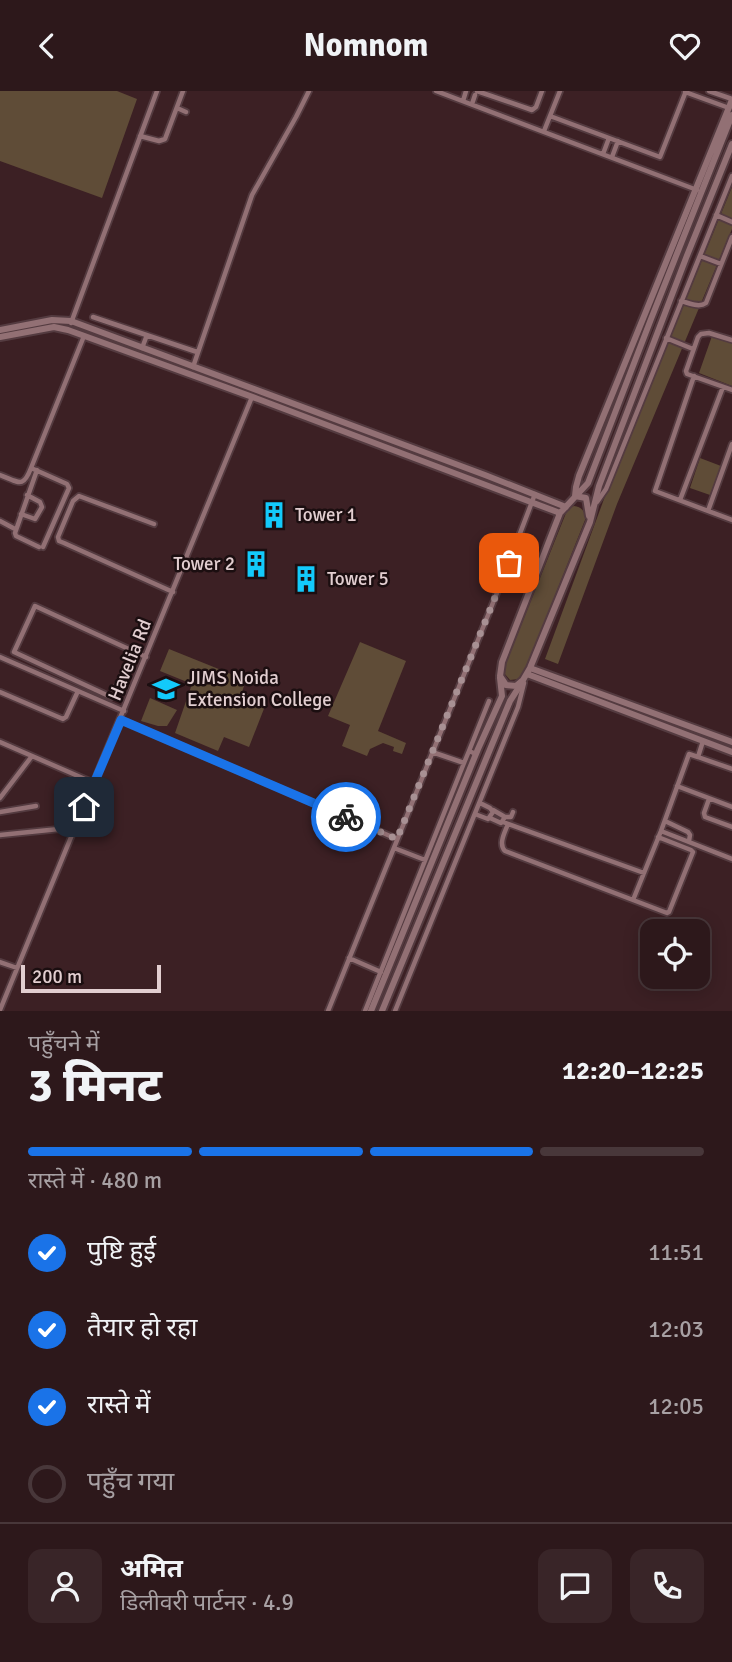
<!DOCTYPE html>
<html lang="hi">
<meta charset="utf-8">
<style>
:root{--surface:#2d181b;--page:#392528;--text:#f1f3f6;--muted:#a7a0a3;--line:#48373a;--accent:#1a73e8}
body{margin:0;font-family:Signika,"Noto Sans Devanagari",sans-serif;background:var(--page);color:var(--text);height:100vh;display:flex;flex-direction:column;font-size:26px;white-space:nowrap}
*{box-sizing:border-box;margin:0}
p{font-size:23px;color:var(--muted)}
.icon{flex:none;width:38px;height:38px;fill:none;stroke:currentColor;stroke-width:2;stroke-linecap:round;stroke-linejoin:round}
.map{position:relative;height:920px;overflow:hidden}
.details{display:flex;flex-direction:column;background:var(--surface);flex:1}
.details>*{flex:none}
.fabs{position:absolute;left:640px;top:828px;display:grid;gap:14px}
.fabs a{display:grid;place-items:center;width:70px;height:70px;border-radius:14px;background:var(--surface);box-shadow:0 4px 18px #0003,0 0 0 2px var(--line);font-size:35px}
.scale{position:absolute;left:21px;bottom:18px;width:140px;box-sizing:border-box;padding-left:7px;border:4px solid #e2ced0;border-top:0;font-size:19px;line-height:24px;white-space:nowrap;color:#e2ced0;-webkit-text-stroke:5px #1b0e10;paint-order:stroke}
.pin{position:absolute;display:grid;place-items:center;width:60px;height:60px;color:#fff;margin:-30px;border-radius:14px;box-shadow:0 4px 10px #0006}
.courier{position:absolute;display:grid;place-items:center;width:70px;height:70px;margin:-35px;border:5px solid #1a73e8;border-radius:50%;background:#fff;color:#222;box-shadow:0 2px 9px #0007}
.head em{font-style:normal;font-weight:800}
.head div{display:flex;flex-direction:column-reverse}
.head{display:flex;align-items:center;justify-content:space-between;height:119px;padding:0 28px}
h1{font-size:46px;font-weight:800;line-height:52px}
.bar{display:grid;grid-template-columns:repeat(4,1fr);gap:10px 7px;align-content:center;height:84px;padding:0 28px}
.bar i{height:9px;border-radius:5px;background:var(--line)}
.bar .active{background:var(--accent)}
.bar p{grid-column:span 4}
.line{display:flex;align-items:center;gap:18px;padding:0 28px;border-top:2px solid var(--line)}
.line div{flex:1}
.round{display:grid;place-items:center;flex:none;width:74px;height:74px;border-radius:14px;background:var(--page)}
ol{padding:0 28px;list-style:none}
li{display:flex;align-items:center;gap:21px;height:77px}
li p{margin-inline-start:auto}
li .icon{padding:7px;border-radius:50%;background:var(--accent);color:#fff;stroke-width:4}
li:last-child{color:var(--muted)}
li i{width:38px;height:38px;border:4px solid var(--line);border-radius:50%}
header{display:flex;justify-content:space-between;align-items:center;height:91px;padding:0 28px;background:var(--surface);font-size:32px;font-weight:800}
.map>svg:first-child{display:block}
.green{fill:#5f4c37}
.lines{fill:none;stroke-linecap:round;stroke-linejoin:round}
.street-casing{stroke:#543b40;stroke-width:8}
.secondary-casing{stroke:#543b40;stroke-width:10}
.street{stroke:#927074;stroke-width:4.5}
.secondary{stroke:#927074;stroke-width:6}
.done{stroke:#a89194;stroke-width:7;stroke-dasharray:0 12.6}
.route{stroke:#1a73e8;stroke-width:9}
.labels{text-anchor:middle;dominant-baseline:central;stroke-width:5;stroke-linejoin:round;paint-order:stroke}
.poi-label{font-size:19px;fill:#e2ced0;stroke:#1b0e10;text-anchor:start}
.street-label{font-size:19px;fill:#e2ced0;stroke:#1b0e10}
</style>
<header><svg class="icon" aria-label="back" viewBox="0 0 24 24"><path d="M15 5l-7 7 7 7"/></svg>Nomnom<svg class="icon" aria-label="heart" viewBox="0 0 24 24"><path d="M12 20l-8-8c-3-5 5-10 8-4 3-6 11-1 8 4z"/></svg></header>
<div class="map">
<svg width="732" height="920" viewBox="0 0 732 920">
<rect width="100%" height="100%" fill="#3c2024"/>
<!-- green -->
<path class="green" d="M0,0h117l20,8 -35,99 -102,-37z
M732,96v42l-115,275 -59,160 -13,-5 59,-160z
M712,245l20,7v43l-33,-13z
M700,367l21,8 -11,29 -20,-7z
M574,415c8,1 12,6 11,14l-62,156 -4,3 -9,1 -6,-7v-5l62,-155 3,-5z
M360,551l46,19 -28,70 28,12 -4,11 -9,-3 1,-4 -11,-4 -13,6 -3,7 -25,-10 8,-21 -22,-9z
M169,558l77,31 -4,12 25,9 -18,46 -25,-10 -6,14 -43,-18 17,-49 -32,-13z
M150,607l27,12 -10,16h-9l-17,-5z"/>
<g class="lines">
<defs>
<path id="street" d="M436,0l261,99
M477,0l55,19 4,-3 6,-16
M560,0l-10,25 110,41 26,-66
M709,0l23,8
M685,1l44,16
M463,10l3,-10
M472,13l3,-9
M177,17l9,4
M544,40l6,-15
M140,45l19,5 6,-2 18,-48
M603,63l6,-16
M612,66l6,-16
M716,124l16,7
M700,165l21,8
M681,210c8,2 18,7 25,2l26,-66
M93,226l104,35
M71,232l86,-232
M666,247l27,11
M732,249l-23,-7 -8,1 -3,3 -12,34 1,3 45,16
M142,257l5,-13
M193,276l59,-172 44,-78 13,-26
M694,285l-39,115 77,29
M37,379l-22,63 1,3 23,11
M0,384c19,7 23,14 31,-7
M680,409l43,-113
M597,411l9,-13 126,-313
M708,420l24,-67
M21,423l14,5 7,-12 -2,-5 -13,-7
M0,430l15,8
M154,433l-75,-28 -6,5 -15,36 1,4 5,2 109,49
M43,456l26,-59 -2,-4 -36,-16 53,-132
M0,566l78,34
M122,586l-11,20 -97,-45 21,-46 111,51
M0,601l63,27 3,-2 12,-26 46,20
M121,629l276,119
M0,651l94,41
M469,660l20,-50
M432,661l32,11
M698,666l34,12
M677,695l55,21
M0,707l32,-42
M709,708l-5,14 1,4 27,10
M0,721l36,-6
M475,723l13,5 5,-7 -3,-4 -10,-5
M505,726h6l2,-5
M490,727l11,5 4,-6 -12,-7
M665,730l23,11 2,3 -1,6
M503,731l141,51
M508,733c-3,8 -10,20 -3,27l162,62 2,-1 24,-60 -2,-2 -33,-13
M661,740l71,28
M0,744l59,-6 15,2
M394,757l31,12
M633,809l28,-69 28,-77 9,3 5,-16
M349,867l32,14
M0,871l17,6
M0,919l252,-613
M328,920l175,-433 32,-84
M365,920l99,-248 5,-12 7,3
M395,920l123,-304 6,-24"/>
<path id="secondary" d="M732,24l-81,204 -63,164 -28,30 -58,149 -2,14 6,9 10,1 7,-6 7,-12 60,-146 9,-36 87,-228 46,-114
M0,239l52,-10 19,1 414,154 81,32
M0,246l54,-10 14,3 190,69 302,114
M575,405l1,-9 3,-11 153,-376
M575,405l11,2 3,18
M530,577l202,74
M527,583l205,78
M371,920l107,-262 24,-53 -2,-18
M382,920l128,-310 11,-17"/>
</defs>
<!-- street casing -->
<use href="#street" class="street-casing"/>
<!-- secondary casing -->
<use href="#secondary" class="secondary-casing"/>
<!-- street -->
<use href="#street" class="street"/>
<!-- secondary -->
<use href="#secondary" class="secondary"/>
</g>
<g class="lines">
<!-- done -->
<path class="done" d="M346,726l51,22 112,-276"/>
<!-- route -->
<path class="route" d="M84,716l37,-87 225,97"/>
</g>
<!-- icons -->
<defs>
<symbol id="building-bare" viewBox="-9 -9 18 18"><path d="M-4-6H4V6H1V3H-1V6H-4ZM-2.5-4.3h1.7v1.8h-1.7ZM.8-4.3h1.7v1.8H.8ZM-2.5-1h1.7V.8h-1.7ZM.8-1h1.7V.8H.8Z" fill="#13cafb" stroke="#1b0e10" stroke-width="2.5" paint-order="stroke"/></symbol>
<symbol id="school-bare" viewBox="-9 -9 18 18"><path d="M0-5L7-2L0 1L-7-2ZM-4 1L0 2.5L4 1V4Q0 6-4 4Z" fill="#13cafb" stroke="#1b0e10" stroke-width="2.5" paint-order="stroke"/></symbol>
</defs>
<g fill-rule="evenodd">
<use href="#building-bare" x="255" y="405" width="38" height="38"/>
<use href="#building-bare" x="237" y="454" width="38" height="38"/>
<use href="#building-bare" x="287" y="469" width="38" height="38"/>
<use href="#school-bare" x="147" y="579" width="38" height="38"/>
</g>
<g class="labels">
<!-- poi labels -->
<g class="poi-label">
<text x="295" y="424">Tower 1</text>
<text x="235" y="473" text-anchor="end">Tower 2</text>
<text x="327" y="488">Tower 5</text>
<text x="187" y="587">JIMS Noida<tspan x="187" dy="22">Extension College</tspan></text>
</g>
<!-- street labels -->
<g class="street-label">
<text transform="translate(130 569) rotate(-68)">Havelia Rd</text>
</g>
</g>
</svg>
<div class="fabs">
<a><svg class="icon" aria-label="locate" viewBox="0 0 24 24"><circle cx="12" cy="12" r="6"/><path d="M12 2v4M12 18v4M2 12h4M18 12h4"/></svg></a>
</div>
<div class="scale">200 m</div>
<div class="pin" style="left:509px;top:472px;background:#ea580c"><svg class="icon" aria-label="bag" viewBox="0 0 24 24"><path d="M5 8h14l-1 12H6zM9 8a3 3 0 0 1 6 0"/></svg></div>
<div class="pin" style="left:84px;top:716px;background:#1f2937"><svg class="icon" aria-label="home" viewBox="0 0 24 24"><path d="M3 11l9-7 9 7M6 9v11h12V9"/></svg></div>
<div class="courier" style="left:346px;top:726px"><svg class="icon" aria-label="bike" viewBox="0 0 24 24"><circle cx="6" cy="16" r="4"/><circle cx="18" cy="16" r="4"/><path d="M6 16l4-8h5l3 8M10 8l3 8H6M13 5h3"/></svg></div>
</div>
<section class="details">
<div class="head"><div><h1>3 मिनट</h1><p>पहुँचने में</p></div><em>12:20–12:25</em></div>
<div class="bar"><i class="active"></i><i class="active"></i><i class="active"></i><i></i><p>रास्ते में · 480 m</p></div>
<ol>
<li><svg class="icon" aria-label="check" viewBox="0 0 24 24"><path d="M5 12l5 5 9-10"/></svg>पुष्टि हुई<p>11:51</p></li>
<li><svg class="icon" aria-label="check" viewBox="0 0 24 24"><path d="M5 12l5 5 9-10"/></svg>तैयार हो रहा<p>12:03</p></li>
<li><svg class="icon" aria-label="check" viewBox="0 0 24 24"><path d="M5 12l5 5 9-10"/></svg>रास्ते में<p>12:05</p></li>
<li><i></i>पहुँच गया</li>
</ol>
<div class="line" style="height:126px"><a class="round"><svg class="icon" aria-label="person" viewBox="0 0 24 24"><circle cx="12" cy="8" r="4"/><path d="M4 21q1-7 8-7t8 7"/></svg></a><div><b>अमित</b><p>डिलीवरी पार्टनर · 4.9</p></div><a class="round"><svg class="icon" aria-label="chat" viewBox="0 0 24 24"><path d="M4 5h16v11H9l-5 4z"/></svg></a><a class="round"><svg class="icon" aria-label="phone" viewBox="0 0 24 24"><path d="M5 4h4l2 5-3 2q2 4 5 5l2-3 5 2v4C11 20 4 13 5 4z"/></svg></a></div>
</section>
